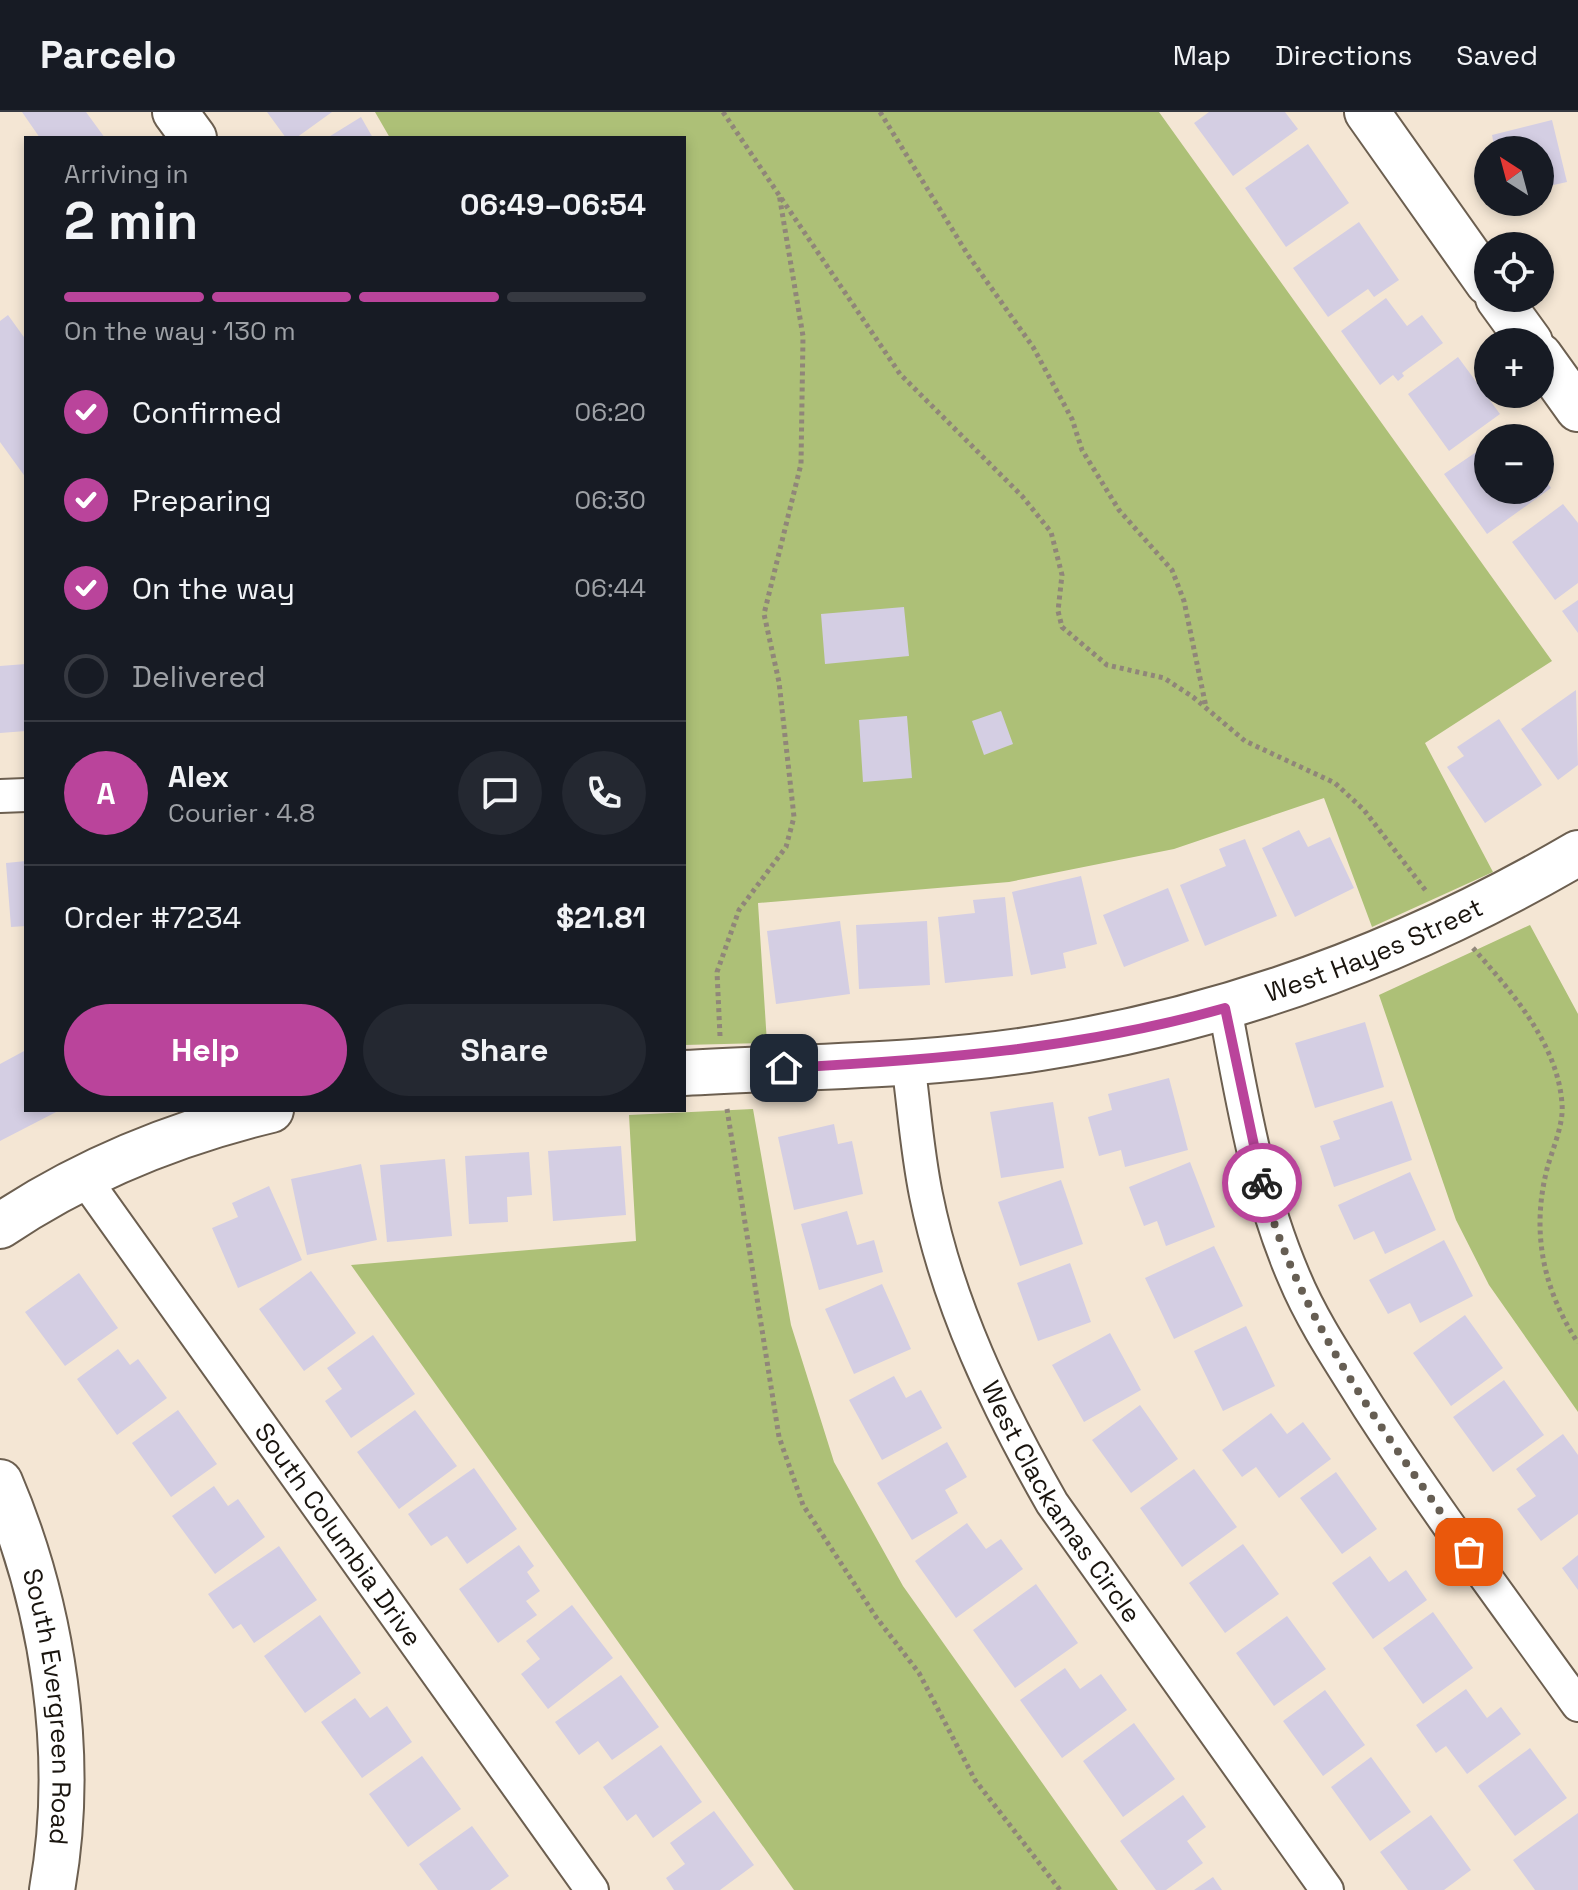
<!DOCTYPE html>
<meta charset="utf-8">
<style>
:root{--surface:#171b24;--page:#242831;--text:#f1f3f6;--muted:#9ea1a6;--line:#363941;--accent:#ba449b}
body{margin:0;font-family:"Space Grotesk",sans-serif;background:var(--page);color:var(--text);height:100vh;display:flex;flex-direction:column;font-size:30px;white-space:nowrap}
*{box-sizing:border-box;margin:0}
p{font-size:26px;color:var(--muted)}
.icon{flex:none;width:44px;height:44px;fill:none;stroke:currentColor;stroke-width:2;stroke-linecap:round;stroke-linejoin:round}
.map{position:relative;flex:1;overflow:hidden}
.side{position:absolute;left:24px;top:24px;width:662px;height:976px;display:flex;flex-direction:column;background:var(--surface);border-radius:0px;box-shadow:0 4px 12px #0003}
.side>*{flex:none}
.needle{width:52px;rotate:324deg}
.tools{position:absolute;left:1474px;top:24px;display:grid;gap:16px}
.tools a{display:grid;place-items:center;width:80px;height:80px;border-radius:50%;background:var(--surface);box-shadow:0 4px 12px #0003;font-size:40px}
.pin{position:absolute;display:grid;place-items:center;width:68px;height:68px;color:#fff;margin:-34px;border-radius:16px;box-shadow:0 4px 12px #0006}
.courier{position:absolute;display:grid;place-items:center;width:80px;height:80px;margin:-40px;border:6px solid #ba449b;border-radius:50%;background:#fff;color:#222;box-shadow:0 2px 10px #0007}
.headline em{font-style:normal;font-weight:700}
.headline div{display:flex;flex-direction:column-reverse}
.headline{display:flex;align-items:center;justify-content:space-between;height:136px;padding:0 40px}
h1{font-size:52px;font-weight:700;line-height:60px}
.bar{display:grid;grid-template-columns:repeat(4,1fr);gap:12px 8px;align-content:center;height:96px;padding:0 40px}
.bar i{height:10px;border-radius:6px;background:var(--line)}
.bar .on{background:var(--accent)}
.bar p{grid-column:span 4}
.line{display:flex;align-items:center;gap:20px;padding:0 40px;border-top:2px solid var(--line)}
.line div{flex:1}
.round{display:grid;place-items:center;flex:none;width:84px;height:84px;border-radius:42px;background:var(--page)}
ol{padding:0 40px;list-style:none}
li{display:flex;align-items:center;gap:24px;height:88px}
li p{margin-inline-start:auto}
li .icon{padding:8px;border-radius:50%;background:var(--accent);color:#fff;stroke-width:4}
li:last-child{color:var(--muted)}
li i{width:44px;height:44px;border:4px solid var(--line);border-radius:50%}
.button{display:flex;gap:16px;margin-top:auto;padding:16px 40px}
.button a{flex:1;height:92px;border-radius:48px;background:var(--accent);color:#fff;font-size:32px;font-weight:700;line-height:92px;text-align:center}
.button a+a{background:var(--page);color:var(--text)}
header{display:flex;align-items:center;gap:48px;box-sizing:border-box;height:112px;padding:0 40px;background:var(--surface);border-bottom:2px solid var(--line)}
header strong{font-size:38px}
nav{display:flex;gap:44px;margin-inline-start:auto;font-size:28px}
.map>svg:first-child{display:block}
.green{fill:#adc077}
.building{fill:#d4cee3}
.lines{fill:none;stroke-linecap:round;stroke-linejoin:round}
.street-casing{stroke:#6c5f50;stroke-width:36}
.secondary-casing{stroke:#6c5f50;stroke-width:48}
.path{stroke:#908679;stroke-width:5;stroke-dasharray:4 4;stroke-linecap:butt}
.street{stroke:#fff;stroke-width:32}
.secondary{stroke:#fff;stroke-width:44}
.done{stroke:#665e53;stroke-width:8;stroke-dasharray:0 14.4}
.route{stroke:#ba449b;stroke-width:10}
.labels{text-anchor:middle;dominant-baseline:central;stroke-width:6;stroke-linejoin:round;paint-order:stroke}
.street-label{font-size:26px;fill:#19140e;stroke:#f4e6d4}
</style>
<header>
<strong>Parcelo</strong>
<nav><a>Map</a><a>Directions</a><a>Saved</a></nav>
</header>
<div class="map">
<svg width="1578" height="1778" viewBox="0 0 1578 1778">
<rect width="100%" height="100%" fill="#f4e6d4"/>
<!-- green -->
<path class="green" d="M375,0h784l393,549 -127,82 68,129 -121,55 -48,-129 -150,51 -165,33 -251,21 9,140 -83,2v-907h-294z
M1530,813l48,89v398l-89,-127 -33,-65 -77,-225z
M753,997l38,216 43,137 69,124 215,304h-324l-443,-625 285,-24 -7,-126z"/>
<!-- building -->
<path class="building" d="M22,0h64l19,26h-65z
M267,0h65l-36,26h-10z
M1209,0h76l13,17 -65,47 -39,-53z
M361,5l12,21h-46z
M1552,8l15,62 -27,6v-38h-45l-3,-15z
M1308,32l41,59 -63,44 -41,-59z
M1359,110l40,58 -25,17 -6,-8 -40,28 -35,-49z
M1386,186l21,28 15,-11 21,28 -41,30 2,3 -6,5 -5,-6 -13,10 -39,-54z
M8,203l18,25v138l-26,-36v-121z
M1458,245l42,57 -51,37 -41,-57z
M1488,332v46h52v-18l11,16 -64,46 -43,-60z
M1563,392l15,19v60l-23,17 -43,-58z
M1578,488v33l-16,-22z
M904,495l5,49 -84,8 -4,-50z
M26,552v67l-26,2v-67z
M1576,578l2,75 -20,15 -37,-51z
M1001,599l12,33 -29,11 -12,-34z
M907,604l5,62 -49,4 -4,-62z
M1499,607l43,66 -57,38 -38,-56 17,-11 -7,-9z
M1299,718l9,17 22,-10 24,51 -59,29 -33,-69z
M1245,727l32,77 -72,30 -25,-61 46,-19 -7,-17z
M26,749v65l-15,1 -5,-64z
M1081,764l16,68 -34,9 3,15 -35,7 -19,-83z
M1168,776l21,53 -65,26 -21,-52z
M1005,785l8,79 -68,7 -7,-66 37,-4 -2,-13z
M840,809l10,73 -74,10 -9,-73z
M927,809l3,64 -71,4 -3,-64z
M1365,910l19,65 -69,21 -20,-65z
M26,938v60h34l-60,31v-77z
M1169,966l19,72 -63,17 -4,-17 -22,6 -11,-39 24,-7 -4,-16z
M1392,989l20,59 -78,27 -14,-41 20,-7 -7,-18z
M1053,990l11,66 -63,10 -11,-66z
M834,1012l4,20 14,-3 11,53 -69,16 -16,-73z
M621,1034l5,69 -73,6 -5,-70z
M529,1040l3,43 -25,2 1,25 -39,2 -4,-68z
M445,1047l7,77 -65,6 -7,-77z
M1190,1050l25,65 -49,19 -9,-25 -13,5 -15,-39z
M361,1052l16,76 -70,15 -16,-76z
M1410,1060l26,58 -51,24 -11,-23 -20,9 -16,-35z
M1061,1068l22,64 -63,22 -22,-64z
M269,1074l33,74 -64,28 -26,-60 26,-11 -6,-14z
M847,1099l10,34 17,-5 9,32 -64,18 -18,-66z
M1444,1128l29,56 -53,27 -10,-20 -22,11 -19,-34z
M1214,1134l29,60 -69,33 -29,-61z
M1070,1151l21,59 -53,19 -21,-58z
M311,1159l45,62 -52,38 -45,-62z
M79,1161l39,55 -53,38 -40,-54z
M882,1172l29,65 -57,25 -29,-65z
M1465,1203l38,53 -52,38 -38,-53z
M1246,1214l29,60 -52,25 -29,-60z
M1110,1221l31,57 -57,32 -32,-57z
M373,1223l42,59 -64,44 -26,-37 17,-12 -15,-21z
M118,1237l12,16 8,-6 29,39 -50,37 -40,-56z
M894,1264l12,22 15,-8 21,38 -60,32 -33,-60z
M1504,1268l40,55 -51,37 -40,-55z
M1140,1293l38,54 -47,34 -39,-53z
M178,1298l39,54 -46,33 -39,-54z
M415,1298l42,56 -58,43 -42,-57z
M1271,1301l16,21 16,-12 28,37 -52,39 -23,-31 -14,10 -20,-27z
M1563,1322l15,21v59l-37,27 -24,-32 19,-13 -20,-27z
M947,1330l20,35 -22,13 13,23 -46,27 -35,-57z
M474,1356l43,61 -50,35 -20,-28 -16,10 -23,-32z
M1194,1357l43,58 -55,40 -42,-59z
M1336,1360l41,57 -35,25 -42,-56z
M214,1374l14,20 10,-7 27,38 -50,37 -43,-58z
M967,1411l19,26 15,-10 22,30 -67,49 -41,-57z
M1243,1432l36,50 -54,39 -36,-50z
M519,1433l15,21 -7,6 13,19 -14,10 11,14 -39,28 -39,-54z
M279,1434l38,54 -63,43 -13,-19 -8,5 -25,-35z
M1578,1443v35l-16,-22z
M1370,1444l19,26 17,-12 21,30 -54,39 -41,-56z
M1036,1472l42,59 -63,45 -42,-58z
M572,1493l41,53 -65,51 -27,-35 19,-15 -14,-18z
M1433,1500l40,56 -50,36 -40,-56z
M320,1503l41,58 -56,40 -41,-57z
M1287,1504l39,53 -52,37 -38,-53z
M1065,1556l15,21 21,-15 26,36 -65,48 -42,-58z
M621,1563l38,52 -47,33 -14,-19 -19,14 -24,-33z
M1466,1577l21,29 14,-11 20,27 -54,40 -21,-28 -10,7 -20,-28z
M1325,1578l40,55 -42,31 -40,-55z
M355,1586l15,20 17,-12 25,36 -50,36 -41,-56z
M1134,1611l41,56 -52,38 -40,-56z
M661,1633l41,57 -49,36 -17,-24 -9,7 -24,-34z
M1530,1636l37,50 -52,38 -37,-50z
M422,1644l39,53 -53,38 -39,-53z
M1371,1645l40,55 -41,29 -39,-54z
M1183,1683l23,32 -19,14 16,22 -37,27h-10l-36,-49z
M714,1699l40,54 -34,25h-46l-8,-12 19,-14 -15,-21z
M1578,1701v77h-43l-22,-30z
M1431,1703l40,55 -27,20h-36l-28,-38z
M472,1714l37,50 -19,14h-52l-19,-26z
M1213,1765l9,13h-28z"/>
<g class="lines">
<defs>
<g id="street">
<path d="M0,684l26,-1"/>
<path d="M1225,896c17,91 32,183 69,269 19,46 49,89 75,131 66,102 139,199 209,297"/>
<path id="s1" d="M908,950c6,44 9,89 18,133 22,110 71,212 126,308l275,387"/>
<path id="s2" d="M84,1066l508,712"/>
</g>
<g id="secondary">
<path d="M175,0l19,26"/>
<path d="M1367,0l121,171"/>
<path d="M1498,186l32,44"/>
<path d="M1540,244l38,53"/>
<path id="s3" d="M684,961c119,-7 239,-6 356,-25 191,-30 372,-98 538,-195"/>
<path d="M0,1114c82,-55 176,-93 271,-116"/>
<path id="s4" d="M0,1370c53,124 76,274 52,408"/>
</g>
</defs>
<!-- street casing -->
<use href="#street" class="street-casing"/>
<!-- secondary casing -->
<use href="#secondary" class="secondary-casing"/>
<!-- path -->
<path class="path" d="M723,0l177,262 122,122 29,36 11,43 -4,36 4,16 45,38 57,13 29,19 52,44 90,42 29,27 62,81
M880,0l88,143 65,92 39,72 10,31 37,60 53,60 12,31 22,106
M1473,836c38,43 85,96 89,156 2,20 -10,46 -15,65 -16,63 -4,120 31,174
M720,924l-3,-64 22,-62 47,-63 8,-30 -15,-135 -15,-68 37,-150 2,-128 -24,-142
M727,997l52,328 24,68 73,112 43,56 56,107 85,110"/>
<!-- street -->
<use href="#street" class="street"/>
<!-- secondary -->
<use href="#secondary" class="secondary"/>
</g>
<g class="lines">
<!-- done -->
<path class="done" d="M1262,1071c36,138 126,254 207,369"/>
<!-- route -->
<path class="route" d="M784,956c150,-8 296,-19 441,-60l37,175"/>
</g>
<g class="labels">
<!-- street labels -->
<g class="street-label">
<text stroke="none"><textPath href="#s3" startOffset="706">West Hayes Street</textPath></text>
<text stroke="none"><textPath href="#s1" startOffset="472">West Clackamas Circle</textPath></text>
<text stroke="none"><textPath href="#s2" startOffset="438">South Columbia Drive</textPath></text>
<text stroke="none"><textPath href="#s4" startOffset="232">South Evergreen Road</textPath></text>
</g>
</g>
</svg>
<div class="tools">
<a><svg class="needle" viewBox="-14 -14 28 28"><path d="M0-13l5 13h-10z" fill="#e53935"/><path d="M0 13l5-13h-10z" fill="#9ea1a6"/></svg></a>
<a><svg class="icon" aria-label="locate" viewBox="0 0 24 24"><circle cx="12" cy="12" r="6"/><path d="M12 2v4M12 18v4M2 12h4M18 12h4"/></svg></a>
<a>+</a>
<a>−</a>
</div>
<div class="pin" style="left:1469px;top:1440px;background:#ea580c"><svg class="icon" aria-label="bag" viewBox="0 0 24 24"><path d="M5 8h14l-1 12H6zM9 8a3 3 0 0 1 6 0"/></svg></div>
<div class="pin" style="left:784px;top:956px;background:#1f2937"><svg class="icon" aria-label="home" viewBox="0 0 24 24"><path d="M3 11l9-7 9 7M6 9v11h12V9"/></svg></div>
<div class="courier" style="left:1262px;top:1071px"><svg class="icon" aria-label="bike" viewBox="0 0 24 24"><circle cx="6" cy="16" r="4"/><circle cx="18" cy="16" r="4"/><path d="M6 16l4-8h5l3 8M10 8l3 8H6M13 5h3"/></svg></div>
<section class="side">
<div class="headline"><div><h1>2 min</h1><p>Arriving in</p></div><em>06:49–06:54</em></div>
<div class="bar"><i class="on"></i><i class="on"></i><i class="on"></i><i></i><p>On the way · 130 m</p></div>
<ol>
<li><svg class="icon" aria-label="check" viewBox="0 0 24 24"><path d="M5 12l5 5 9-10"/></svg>Confirmed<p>06:20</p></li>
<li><svg class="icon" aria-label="check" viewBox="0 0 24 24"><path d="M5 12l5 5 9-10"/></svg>Preparing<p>06:30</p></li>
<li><svg class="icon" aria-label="check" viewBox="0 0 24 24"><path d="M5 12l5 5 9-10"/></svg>On the way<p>06:44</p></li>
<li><i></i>Delivered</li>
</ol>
<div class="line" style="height:144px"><b class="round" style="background:var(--accent);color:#fff">A</b><div><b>Alex</b><p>Courier · 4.8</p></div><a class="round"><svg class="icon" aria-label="chat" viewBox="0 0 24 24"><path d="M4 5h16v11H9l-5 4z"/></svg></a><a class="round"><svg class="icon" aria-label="phone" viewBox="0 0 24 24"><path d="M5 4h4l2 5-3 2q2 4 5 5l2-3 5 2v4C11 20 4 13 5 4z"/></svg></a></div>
<div class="line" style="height:104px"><div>Order #7234</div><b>$21.81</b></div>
<div class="button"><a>Help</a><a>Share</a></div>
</section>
</div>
